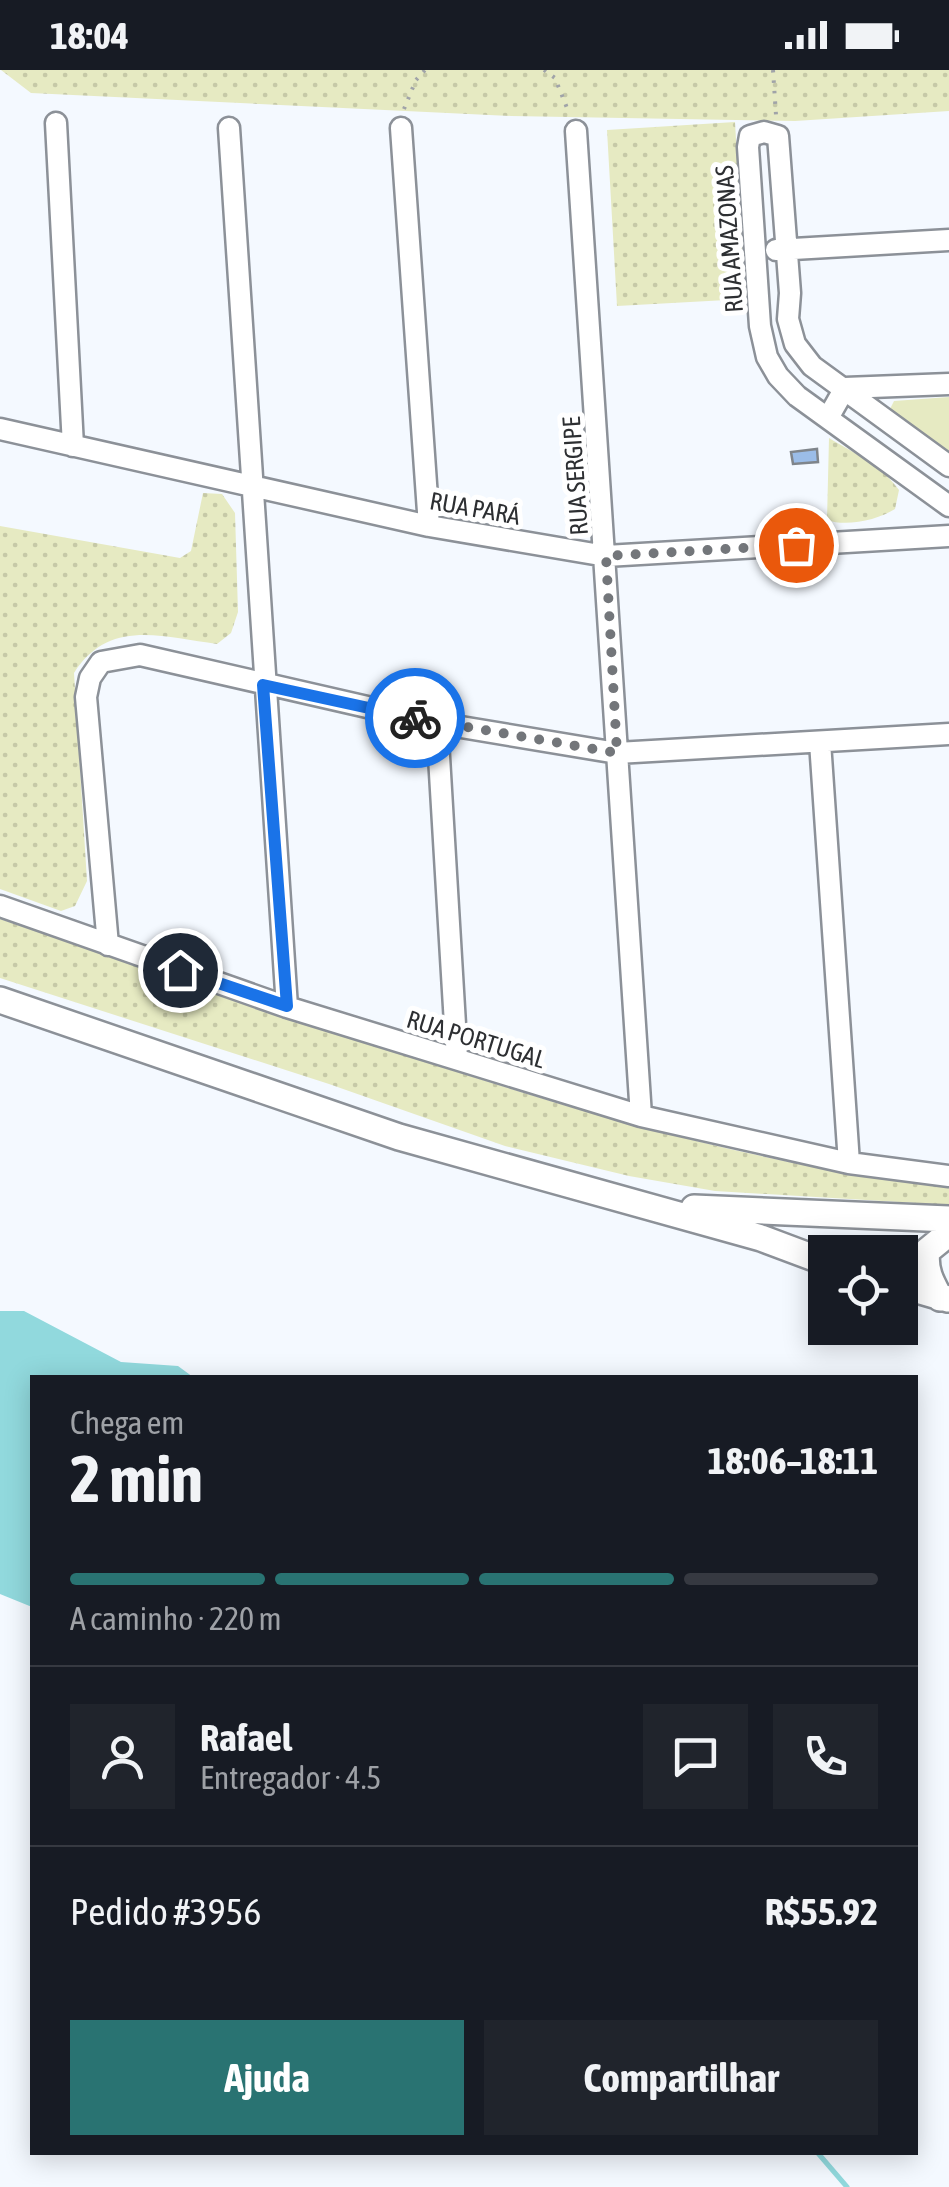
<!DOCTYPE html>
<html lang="pt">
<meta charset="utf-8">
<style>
:root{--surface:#171b24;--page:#20242c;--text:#f1f3f6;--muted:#9ea1a6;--line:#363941;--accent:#297372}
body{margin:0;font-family:"Asap Condensed",sans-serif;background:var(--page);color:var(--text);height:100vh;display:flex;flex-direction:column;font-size:38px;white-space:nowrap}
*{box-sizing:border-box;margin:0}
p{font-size:32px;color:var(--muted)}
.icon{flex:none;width:55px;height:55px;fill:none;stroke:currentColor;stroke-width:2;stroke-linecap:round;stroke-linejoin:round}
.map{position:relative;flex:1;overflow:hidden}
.drawer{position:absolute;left:30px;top:1305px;width:888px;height:780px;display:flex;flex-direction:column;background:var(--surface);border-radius:0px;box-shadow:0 5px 25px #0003}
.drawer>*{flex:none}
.fabs{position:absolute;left:808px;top:1165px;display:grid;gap:20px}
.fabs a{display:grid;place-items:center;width:110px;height:110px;border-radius:0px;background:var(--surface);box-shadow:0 5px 25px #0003;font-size:50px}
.pin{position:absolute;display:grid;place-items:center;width:85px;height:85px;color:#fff;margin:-42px;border:5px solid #fff;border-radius:50%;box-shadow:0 2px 10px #0007}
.courier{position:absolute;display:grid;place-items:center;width:100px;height:100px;margin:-50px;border:8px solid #1a73e8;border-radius:50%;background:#fff;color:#222;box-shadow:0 2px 12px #0007}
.summary em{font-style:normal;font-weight:700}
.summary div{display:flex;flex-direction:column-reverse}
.summary{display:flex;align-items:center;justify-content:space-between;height:170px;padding:0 40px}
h1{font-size:65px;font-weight:700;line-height:75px}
.bar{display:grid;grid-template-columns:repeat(4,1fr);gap:15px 10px;align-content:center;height:120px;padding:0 40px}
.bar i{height:12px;border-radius:8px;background:var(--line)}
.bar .active{background:var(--accent)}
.bar p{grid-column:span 4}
.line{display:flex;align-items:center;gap:25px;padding:0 40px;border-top:2px solid var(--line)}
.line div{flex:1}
.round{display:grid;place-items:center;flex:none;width:105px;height:105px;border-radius:0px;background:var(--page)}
.button{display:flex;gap:20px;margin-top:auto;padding:20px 40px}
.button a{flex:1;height:115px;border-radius:0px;background:var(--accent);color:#fff;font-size:40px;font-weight:700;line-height:115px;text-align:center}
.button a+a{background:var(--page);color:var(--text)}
.status{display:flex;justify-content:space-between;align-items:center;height:70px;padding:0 50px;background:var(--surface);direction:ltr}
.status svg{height:28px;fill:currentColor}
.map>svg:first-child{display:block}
.grass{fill:url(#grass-dots)}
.green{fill:#e6eac2}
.water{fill:#91d9dd}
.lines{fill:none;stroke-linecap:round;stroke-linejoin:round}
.stream{stroke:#91d9dd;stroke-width:5}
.building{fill:#9bbde8;stroke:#7f858b;stroke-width:2.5}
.minor-casing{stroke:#8c9198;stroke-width:25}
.major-casing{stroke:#8c9198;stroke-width:30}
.path{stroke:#a0a3a8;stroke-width:4;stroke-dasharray:2.5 8;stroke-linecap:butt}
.minor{stroke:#fff;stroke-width:20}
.major{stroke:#fff;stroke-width:25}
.done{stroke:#73767a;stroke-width:10;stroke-dasharray:0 18}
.route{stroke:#1a73e8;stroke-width:12}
.labels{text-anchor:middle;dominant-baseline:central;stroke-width:10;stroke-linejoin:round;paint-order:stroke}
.street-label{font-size:25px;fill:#2d2f32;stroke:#fff}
</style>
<div class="status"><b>18:04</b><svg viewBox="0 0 49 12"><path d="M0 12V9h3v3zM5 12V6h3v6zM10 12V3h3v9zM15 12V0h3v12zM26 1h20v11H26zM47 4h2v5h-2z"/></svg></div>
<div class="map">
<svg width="949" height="2117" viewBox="0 0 949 2117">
<defs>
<pattern id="grass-dots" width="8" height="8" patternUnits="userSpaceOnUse" patternTransform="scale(2.5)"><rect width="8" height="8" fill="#e6eac2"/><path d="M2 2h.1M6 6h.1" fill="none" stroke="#c6c9a7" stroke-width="1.8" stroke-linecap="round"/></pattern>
</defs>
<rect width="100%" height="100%" fill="#f4f9ff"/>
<!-- grass -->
<path class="grass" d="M1,0h948v41l-154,10 -284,-5 -480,-23z
M735,52l10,177 -128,7 -10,-176z
M829,368c26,16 52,27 70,52l-4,19c-17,11 -49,18 -68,11z
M203,423l19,1 13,19 3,99 -7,21 -14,11c-55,-7 -108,-26 -143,29l13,208 -12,25 -14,5 -61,-22v-363l180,32 11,-7z
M0,849c120,40 240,81 360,121 192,64 387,125 589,147v18l-234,-14 -86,-15 -124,-30 -176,-62 -329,-106z"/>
<!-- green -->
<path class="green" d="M949,327v57l-60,-43 5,-10z"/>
<!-- water -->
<path class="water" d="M0,1241h24l97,51 57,4 15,11 -161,1v229l-32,-13z"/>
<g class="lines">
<!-- stream -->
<path class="stream" d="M817,2082l30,35"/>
</g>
<!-- building -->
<path class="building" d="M817,379l1,13 -25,2 -2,-12z"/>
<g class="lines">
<defs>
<path id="minor" d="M56,53l17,323
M229,58l58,879
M401,58l28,398
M576,61l65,985
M776,180l173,-10
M828,348l17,-30 104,-4
M0,359l429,97 177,30 343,-20
M949,396l-137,-100 -17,-22 -7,-25 2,-26 -12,-157 -14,-4 -14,4 -2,11 12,179 7,31 11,19 19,20 152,110
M437,653l20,335
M820,672l29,421
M0,836l287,101 354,109 208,47 100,13
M108,875l-22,-248 4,-19 11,-16 39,-7 297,68 180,30 332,-19"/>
<path id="major" d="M0,930l399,137 362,101 64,24
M694,1138l255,11
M900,1215l48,14
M940,1228c-9,-16 -16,-29 -13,-47l22,-18"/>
</defs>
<!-- minor casing -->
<use href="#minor" class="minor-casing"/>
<!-- major casing -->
<use href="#major" class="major-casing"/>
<!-- path -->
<path class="path" d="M544,0l11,8 14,35
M773,0l3,45
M404,39l12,-29 9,-10"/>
<!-- minor -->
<use href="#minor" class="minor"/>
<!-- major -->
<use href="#major" class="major"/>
</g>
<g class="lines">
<!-- done -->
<path class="done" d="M415,648l202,35 -11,-197 190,-11"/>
<!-- route -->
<path class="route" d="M180,900l107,36 -24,-321 152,33"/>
</g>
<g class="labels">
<!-- street labels -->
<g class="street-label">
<text transform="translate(729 169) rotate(-94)">RUA AMAZONAS</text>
<text transform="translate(575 406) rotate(-94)">RUA SERGIPE</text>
<text transform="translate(475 438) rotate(10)">RUA PARÁ</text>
<text transform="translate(476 969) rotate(17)">RUA PORTUGAL</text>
</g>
</g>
</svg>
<div class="fabs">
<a><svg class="icon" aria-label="locate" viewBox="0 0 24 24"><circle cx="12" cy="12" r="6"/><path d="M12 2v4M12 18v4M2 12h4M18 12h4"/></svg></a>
</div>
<div class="pin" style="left:796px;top:475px;background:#ea580c"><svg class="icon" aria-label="bag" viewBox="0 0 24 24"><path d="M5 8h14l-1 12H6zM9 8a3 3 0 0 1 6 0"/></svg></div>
<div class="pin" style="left:180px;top:900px;background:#1f2937"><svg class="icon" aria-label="home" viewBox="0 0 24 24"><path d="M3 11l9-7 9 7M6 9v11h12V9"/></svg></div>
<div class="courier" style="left:415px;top:648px"><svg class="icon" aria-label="bike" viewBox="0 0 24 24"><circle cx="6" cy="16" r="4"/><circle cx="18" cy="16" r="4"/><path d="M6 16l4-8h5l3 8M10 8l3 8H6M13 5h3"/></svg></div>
<section class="drawer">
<div class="summary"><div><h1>2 min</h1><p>Chega em</p></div><em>18:06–18:11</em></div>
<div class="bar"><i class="active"></i><i class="active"></i><i class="active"></i><i></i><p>A caminho · 220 m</p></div>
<div class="line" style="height:180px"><a class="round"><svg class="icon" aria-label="person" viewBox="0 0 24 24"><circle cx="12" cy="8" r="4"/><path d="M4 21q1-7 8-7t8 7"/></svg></a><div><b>Rafael</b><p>Entregador · 4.5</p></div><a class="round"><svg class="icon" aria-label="chat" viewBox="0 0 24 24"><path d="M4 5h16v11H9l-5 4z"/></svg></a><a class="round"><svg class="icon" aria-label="phone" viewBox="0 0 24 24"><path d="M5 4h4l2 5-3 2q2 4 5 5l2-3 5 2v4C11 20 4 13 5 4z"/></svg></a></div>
<div class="line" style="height:130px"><div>Pedido #3956</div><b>R$55.92</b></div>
<div class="button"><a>Ajuda</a><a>Compartilhar</a></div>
</section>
</div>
